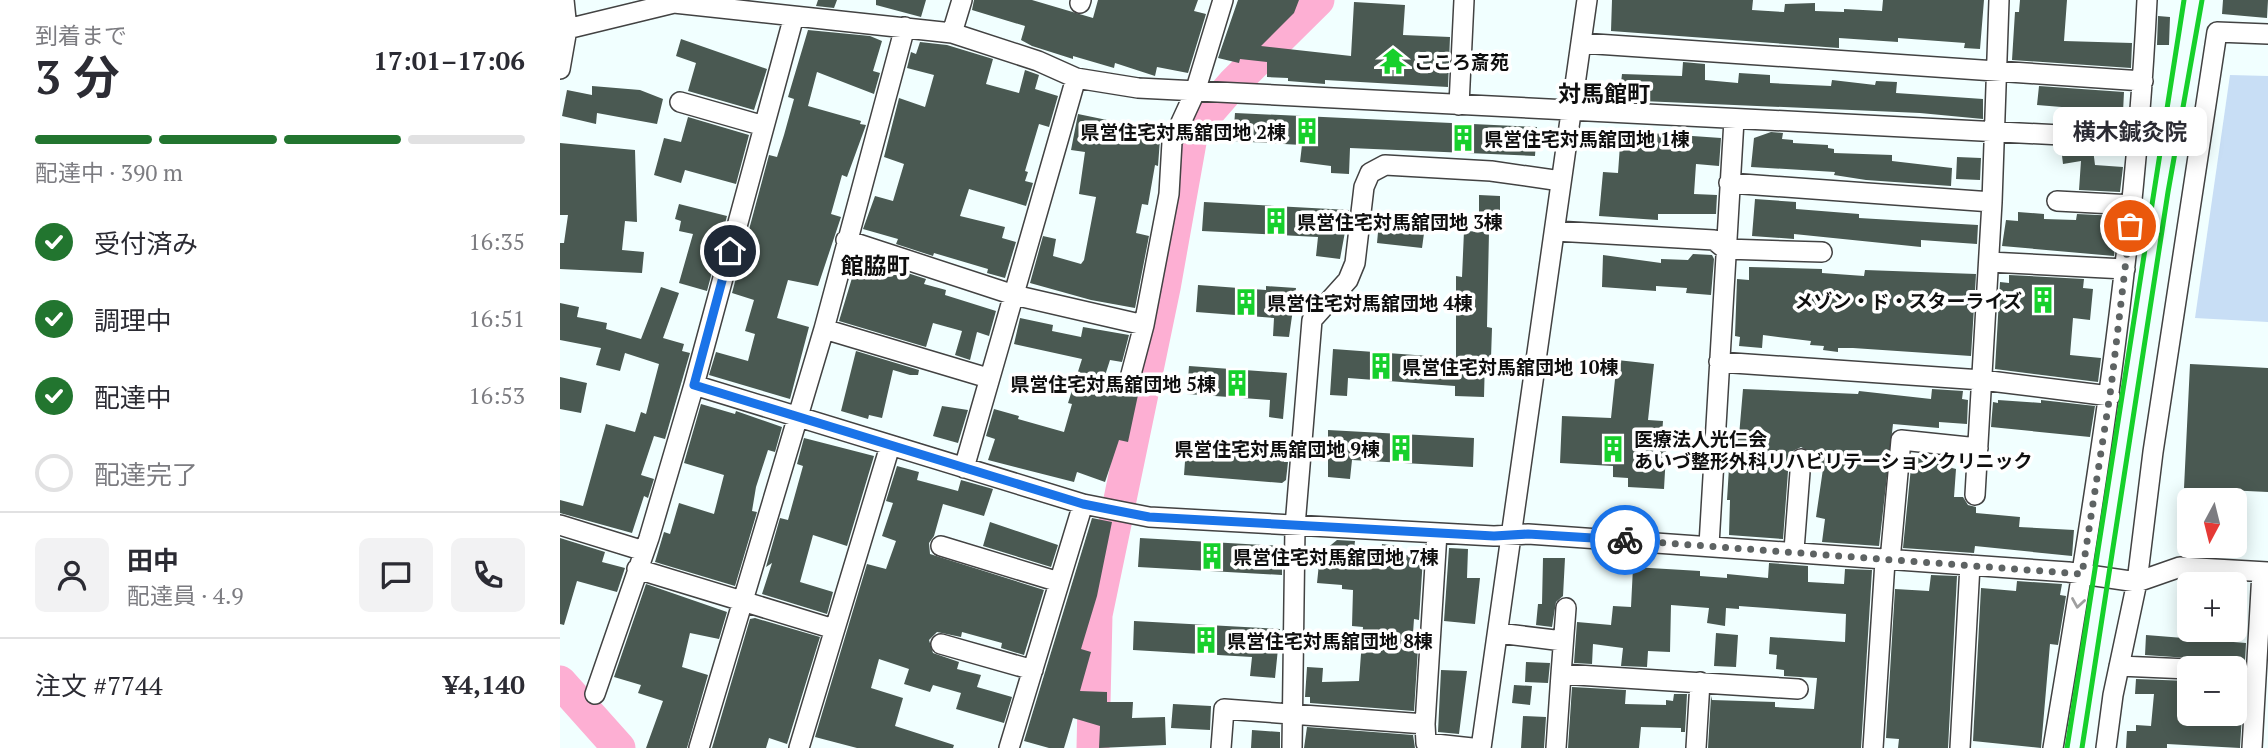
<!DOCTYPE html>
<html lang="ja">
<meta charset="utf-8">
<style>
:root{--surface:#fff;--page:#f2f2f3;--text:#2b2b33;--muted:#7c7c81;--line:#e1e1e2;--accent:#22752f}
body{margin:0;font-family:"PT Serif","Noto Sans JP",serif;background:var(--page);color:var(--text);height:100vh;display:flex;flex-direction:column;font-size:26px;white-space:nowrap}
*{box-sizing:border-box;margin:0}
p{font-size:23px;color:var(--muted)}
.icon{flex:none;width:38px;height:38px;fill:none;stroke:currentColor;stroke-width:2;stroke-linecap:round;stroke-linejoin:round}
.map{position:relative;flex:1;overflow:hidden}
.sheet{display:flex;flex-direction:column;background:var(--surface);width:560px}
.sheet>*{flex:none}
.needle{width:46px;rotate:187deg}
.buttons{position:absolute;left:1617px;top:488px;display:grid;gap:14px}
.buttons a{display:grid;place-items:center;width:70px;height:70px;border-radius:10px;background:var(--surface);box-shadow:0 4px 18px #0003;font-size:35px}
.pin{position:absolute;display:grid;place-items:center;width:60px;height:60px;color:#fff;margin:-30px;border:4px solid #fff;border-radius:50%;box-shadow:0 2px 7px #0007}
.courier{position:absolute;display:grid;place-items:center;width:70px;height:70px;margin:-35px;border:5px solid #1a73e8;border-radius:50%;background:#fff;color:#222;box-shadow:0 2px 9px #0007}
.bubble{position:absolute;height:49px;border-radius:10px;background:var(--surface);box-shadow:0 4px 18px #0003;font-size:23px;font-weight:700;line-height:49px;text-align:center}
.overview em{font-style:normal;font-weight:700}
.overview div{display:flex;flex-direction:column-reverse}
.overview{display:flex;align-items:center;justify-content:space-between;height:119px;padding:0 35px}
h1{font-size:46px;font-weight:700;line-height:52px}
.bar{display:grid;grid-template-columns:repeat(4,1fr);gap:10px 7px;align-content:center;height:84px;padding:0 35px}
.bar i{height:9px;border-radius:5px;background:var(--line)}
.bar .selected{background:var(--accent)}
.bar p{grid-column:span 4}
.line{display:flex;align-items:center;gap:18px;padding:0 35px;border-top:2px solid var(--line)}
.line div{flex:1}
.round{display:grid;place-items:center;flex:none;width:74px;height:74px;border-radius:10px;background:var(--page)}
ol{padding:0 35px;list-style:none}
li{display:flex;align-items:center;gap:21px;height:77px}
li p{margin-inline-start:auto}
li .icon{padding:7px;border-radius:50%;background:var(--accent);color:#fff;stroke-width:4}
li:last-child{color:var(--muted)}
li i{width:38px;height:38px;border:4px solid var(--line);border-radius:50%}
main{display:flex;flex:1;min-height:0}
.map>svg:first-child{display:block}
.pitch{fill:#c8def5}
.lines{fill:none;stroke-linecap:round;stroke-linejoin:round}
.river{stroke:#fdafd3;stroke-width:33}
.building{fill:#4a5952}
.minor-casing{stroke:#424242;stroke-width:22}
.minor{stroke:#fff;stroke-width:19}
.rail{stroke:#16d02b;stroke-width:5}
.oneway{stroke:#9f9f9f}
.done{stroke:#5e6363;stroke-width:7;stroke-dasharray:0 12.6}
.route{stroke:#1a73e8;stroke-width:9}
.labels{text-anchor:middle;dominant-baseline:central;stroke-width:7;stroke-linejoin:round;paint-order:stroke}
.poi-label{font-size:19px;font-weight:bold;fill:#0f0f0f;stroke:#fff;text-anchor:start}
.quarter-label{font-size:23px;font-weight:bold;fill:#0f0f0f;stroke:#fff}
</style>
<main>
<section class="sheet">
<div class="overview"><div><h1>3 分</h1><p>到着まで</p></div><em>17:01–17:06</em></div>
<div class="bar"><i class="selected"></i><i class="selected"></i><i class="selected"></i><i></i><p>配達中 · 390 m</p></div>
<ol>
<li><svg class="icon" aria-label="check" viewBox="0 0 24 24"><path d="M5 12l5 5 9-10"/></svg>受付済み<p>16:35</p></li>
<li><svg class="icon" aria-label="check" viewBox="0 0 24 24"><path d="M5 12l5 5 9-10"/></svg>調理中<p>16:51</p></li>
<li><svg class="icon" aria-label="check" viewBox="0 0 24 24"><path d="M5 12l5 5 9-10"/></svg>配達中<p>16:53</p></li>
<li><i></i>配達完了</li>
</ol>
<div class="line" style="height:126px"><a class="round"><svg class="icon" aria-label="person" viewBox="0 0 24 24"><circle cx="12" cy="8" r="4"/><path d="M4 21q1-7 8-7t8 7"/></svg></a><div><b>田中</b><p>配達員 · 4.9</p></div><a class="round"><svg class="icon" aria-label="chat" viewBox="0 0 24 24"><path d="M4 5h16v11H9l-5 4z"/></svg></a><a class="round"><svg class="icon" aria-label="phone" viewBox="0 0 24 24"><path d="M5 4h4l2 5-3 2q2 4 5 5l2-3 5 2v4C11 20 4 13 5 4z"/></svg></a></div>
<div class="line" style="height:91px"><div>注文 #7744</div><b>¥4,140</b></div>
</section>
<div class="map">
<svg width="1708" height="748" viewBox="0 0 1708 748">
<rect width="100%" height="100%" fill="#f1ffff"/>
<!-- pitch -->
<path class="pitch" d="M1670,75l38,1v246l-73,-4z"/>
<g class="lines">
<!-- river -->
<path class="river" d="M0,682l59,66
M533,748l3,-133 68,-327 28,-157 41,-47 85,-84"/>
</g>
<!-- building -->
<path class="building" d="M258,0h19l-3,8 -18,-2z
M316,0h50l-5,17 -45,-12z
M414,0h58l61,18 5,-18h100l-4,11 12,3 -18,59 -31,-6 -2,9 -40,-13 -1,5 -41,-12v3l-41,-13 -11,-6 4,-14 -53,-16z
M678,0h61l-5,13 -33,33 90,10 3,-54 51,3 -2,30 47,2 -2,50 -123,-7v4l-37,-3v-3l-21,-1v-15l-27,-3 -1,4 -21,-5z
M1052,0h141l-1,10 32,2 1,-8 30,-1v8l29,1v-3l38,2 1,-11h101l-4,49 -16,-1 1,-5 -67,-5v4l-59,-4v10l-228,-17z
M1460,0h47l-3,41 68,2 -1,25 -119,-8 3,-48h4z
M1663,0h45l-1,18 -45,-4z
M1598,16l12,1 -1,28h-12z
M248,30l62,6 12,5 -9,30 7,2 -6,21 -57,-22 -9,34 53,15 -1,3 6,1 -19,52 -5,-2 -11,39 10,3 -23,69 -30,-6 -11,38 32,9 -19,72 -81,-24 7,-23 32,9 7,-27 -10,-3 9,-31 -22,-7 37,-138 8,2 7,-22 10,-36 -6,-2z
M121,39l86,30 -13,41 -66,-19 8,-28 -20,-7z
M360,42l27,3 46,14 -7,25 33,9 6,-23 14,5 -4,14 23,7 -9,31 -10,-3 -14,47 3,1 -3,9 8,2 -7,23 -57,-17 -9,27 45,11 -3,11 14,4 -11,36 -18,-5 1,-4 -54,-16 -1,3 -37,-12 2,-5 -35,-10 12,-33 18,5 11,-37 -20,-7 15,-59 26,9 9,-32 -27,-7 4,-16 5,2z
M1123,62l22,2v16l33,3 1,-10 31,2v8l61,3 1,-6 43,5 1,-4 21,1 -1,11 87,6v20l-63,-6 -301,-13 3,-26 60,2z
M32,86l48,4 23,9 -6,25 -60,-11 -1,11 -34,-8 5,-26 25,5z
M1479,86l85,6 -1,20 -86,-7z
M675,113l302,14 -2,29 -185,-8 -1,26 -18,-1v-7l-31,-4 2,-17 -69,-4z
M518,114l53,11 -2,8 31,6 -2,27 -3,-1 -7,40 -6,-1 -6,29 13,3 -14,72 -44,-8 -61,-17 13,-47 13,3 -3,17 28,8 3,-4 12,-63 -17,-3 6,-42 -14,-2z
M128,117l61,18 -13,49 -51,-14 -4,13 -27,-8 10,-37 17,4z
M1061,131l100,7 -2,28 -23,-2 -2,30 23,1 -1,19h-58v6l-59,-4 4,-44 15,1z
M1211,132l12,1 -1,6 11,1v3l35,2v3l6,1v4l58,2v6l60,7 -1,18 -85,-6 -32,-5 1,-3 -84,-5 3,-29z
M0,143l75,7 2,72 -12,-1 -3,29 22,2 -2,21 -82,-4v-26h4l4,-28h-8z
M1501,147l32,2 2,16 28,2 -3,25 -41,-2 2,-29 -18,3z
M1397,157l24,1 -1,22 -24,-1z
M919,195l21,1v19l-21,-1z
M1195,199l41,3v7l63,5v4l119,7 -1,19 -56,-4v7l-127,-13v5l-42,-3z
M644,202l145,8 -9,49 -24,-3 2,-19 -116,-6z
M119,204l48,12 -20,75 -28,-8 14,-49 -14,-3 2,-10 -6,-2z
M1458,212l26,2v5l32,1 1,-6 41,2 -4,40 -112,-10 4,-26 12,1z
M819,221l46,5 -3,22 -45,-5z
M904,231l25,1 -2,95 5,1 -1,30h-6l-1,39 -29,-1v-10l-107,-8 -1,18 -17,-1 3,-46 123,9v-82l6,1z
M1133,254l19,1 2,4 -3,36 -25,-2 1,-5 -31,-2v5l-54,-4 1,-32 58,8v-4l27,1z
M329,267l37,12 -2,5 22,6 -1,5 51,16 -7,25 -12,-4 -7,28 -15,-5 7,-24 -29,-8 -7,24 -87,-26 16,-53 30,9z
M1189,267l73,2v4l42,3 1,-6 111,4 -5,82 -118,-8h-15v4l-15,-2 1,-4 -14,-1 1,-4 -48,-6 -1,13 -23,-2 1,-9 -5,-1 2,-57 12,1z
M1449,275l75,4 -1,9 10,1 -3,31 -17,-2 -3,37 31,3 -3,24 -103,-13 5,-87 9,1z
M638,285l68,5v-4l30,2 -7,49 -16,-1 1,-18 -78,-6z
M101,287l18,6 -16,45 21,6 -2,7 8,2 -25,86 -11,-3 -13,39 13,4 -6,19 -4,-2 -12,37 -72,-20v-13l23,6 23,-82 29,8 6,-20 5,2 13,-50 -34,-11 -5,18 -24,-6 5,-17 -41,-8v-37l19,4 -2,10 30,6 -1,6 35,10z
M460,318l33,7 -1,6 29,6 2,-10 46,8 -7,27 -12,-2 -8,25 36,10 -10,47 -9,-2 -14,42 -28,-10 -3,10 -86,-22 7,-21 -9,-3 8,-27 25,7 -1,3 46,13 8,-28 -4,-1 14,-44 -68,-15z
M296,351l63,19 -1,5h-8l-17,-5 -11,48 -13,-3 -1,4 -27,-8z
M1057,360l37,4 -6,56 15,1 -1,14 5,1 -3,53 -36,-2v-9l-15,-1v-11l-53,-3 2,-47 49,2z
M1630,364l78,4v124l-84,-4z
M629,366l98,7 -4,46 -14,-2 1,-17 -83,-6z
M0,377l27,6 -6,30 -21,-4z
M1183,389l115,5 1,-3 72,8 1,-10 31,2 -1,8 6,1 -1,24 -28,-2v6l-46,-4 -14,122 -57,-4 3,-23 -9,-2 7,-48 -10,-1 -1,-15 -11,-6 -10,5 -2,6 -6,81 -54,-4 1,-35h-3l4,-65 8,1z
M1438,400l43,3v-3l54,6 -5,31 -99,-10 2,-25 5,1z
M141,404l34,10 1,-3 46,16 -7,25 -7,-2 -12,37 -4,24 5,1 -22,74 -80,-24 9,-30 6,2 9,-31 35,11 10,-39 -40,-12z
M382,406l26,4 -10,33 -25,-7z
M768,430l146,8 -1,29 -121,-7 -2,19 -22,-2z
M244,438l70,18 -27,90 -34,-11 -13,47 33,10 -6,22 -65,-20 10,-31 -6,4 14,-49 8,2 15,-54 -6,-2z
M626,448l98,7v7h4l-2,18 -4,3 -98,-8z
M1352,457l41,3 -1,8 4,1 -2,28h9l5,8 8,2v6l44,4 -1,10 55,3 -2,26 -97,-10 -1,7 -71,-5z
M337,466l22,6 -2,8 41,11 3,-11 32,9 -9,27 -41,-12 -9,32 -5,7 1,11 114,36 -20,65 -23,-7 1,-5 -40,-11 -1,5 -24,-5 -8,8 4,13 26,9 -2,7 24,6 -4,12 35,10 -8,26 -48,-14 5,-16 -28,-8 -3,7 -26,-8 5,-15 -30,-10 -8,29 32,10 -8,28 59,19 -1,3h-96l-42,-11 52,-173 19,5 10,-28 -14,-5 11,-33 -7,-2z
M532,518l20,4 -15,74 -16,53 10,3 -11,39 27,1v10h26l-1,16 33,-1 1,28 -67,3 1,-22 -27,-8 -9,30h-15l-25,-7z
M430,522l68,23 -7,22 -68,-21z
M0,538l45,14 -3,10 23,6 -8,24 -40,-11 -13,44 -4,-1z
M580,538l142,8v29l-144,-8z
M777,540l18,1 -3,24 28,3 2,-24 15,2 -1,8 27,3 -4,63 -5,-1 -2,29h6l-4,63 -104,-8v-6h-5l2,-30 16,1 -1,14 37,-1 4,-54 -11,-1 1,-36 -11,-1v-4l-25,-2 3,-29z
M889,548l19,1 -1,29h13l-5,46 -31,-3z
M983,558h22l-2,38 -7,6 -4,25 -16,-2 2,-21h4z
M1209,563l39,3v16l36,2 1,-15 27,1 -11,178h-153l3,-52 1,4 63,2v5l39,2 3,-31 -33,-2v-6l-8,-1 1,-14 -8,-1 1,-17 75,5 1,-28 -107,-8v3l-13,-1 -1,18 -18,-3 2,-15 -38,-3 -1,47 -22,-1 -1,16 -26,-1 2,-18 -30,-4 -1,20 -18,-1 3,-41 34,3 2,-19 18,1 2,-40 67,4v5l27,2v-4l41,4z
M1371,575l26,1 -9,172h-50l1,-9 -13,-1 9,-149 34,2z
M1457,581l45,3 -2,11 6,1 -8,49 -8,-1 -9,104 -68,-7 8,-153 35,3z
M86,584l81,28 -8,27 -29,-6 -8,34 26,8 -21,73h-41l17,-47 -25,-8 3,-8 -27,-8z
M195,618l65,19 -33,107 -18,-6 -3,10h-54l38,-129z
M574,621l146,8 -5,49 -25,-2 2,-19 -119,-7z
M1156,633l22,2 -2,32 -22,-1z
M1586,635l100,8 -3,56 -8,-1v-30h-4l1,-7 -87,-6z
M966,662l24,1 -2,20 -23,-1z
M881,670l26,1 -8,63 -21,-2z
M1576,679l53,2v33h53l-2,34 -73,-4v4h-41l1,-17h9v-6l15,1 3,-32h-19z
M954,685l18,1 -2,19 -18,-2z
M1012,687l54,3 -1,14 41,1v-5l7,1 1,-7h13l-2,38h-4v-4l-40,-1 -2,21h-71z
M613,704l38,2 -1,24 -39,-2z
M963,716l23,1 -2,31h-23z
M747,727l106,8 2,13h-111z
M692,730l28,2v16h-29z"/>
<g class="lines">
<defs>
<path id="minor" d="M4,0l3,29
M520,3l1,-3
M392,33l10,-33
M1021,43l562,38
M0,69l7,-40 107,-26 278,30 86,28 38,17 62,10 1001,51
M120,102l84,24
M899,105l5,-105
M1169,183l263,19 -17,293
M1497,201l76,4
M1432,202l7,-202
M995,231l159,9 11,9 97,3
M286,240l168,55 130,30
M1429,262l136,7
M264,329l164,49
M1159,362l263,18 128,16
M570,378l14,-53 25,-131 3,-52 23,-50 28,-92
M134,385l100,-369
M404,468l112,-390
M0,525l84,26
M1149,545l25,-425
M381,546l118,36
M1234,550l7,-91
M1330,561l11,-121 77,8
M77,569l197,60
M938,633l65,8
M381,644l92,26
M1559,666l70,3
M1001,674l5,-66
M35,694l54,-156 45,-153 389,119 66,13 345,19 34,-2 540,38 69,10 43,-15 88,5
M865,724l1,19 46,5
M139,748l125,-419 81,-302
M239,748l91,-302
M449,748l74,-244
M661,748l3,-39 201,15 12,-191
M732,748l3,-222 17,-206 36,-40 7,-17 9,-76 6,-14 15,-8 106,6 70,10
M921,748l106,-748
M996,748l5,-74 237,15
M1136,748l4,-66
M1313,748l12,-187
M1400,748l10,-183
M1493,748c42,-248 82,-496 94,-748
M1546,748l7,-53 24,-113 16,-130 64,-420 51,2
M1692,748l10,-176"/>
</defs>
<!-- minor casing -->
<use href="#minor" class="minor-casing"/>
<!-- minor -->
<use href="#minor" class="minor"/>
<!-- rail -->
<path class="rail" d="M1507,748l117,-748
M1522,748l86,-556 34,-192"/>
</g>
<!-- one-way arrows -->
<defs><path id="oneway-chevron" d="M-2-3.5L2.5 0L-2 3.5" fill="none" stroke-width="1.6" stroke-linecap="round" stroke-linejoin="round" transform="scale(1.75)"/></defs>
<use class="oneway" href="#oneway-chevron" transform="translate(1518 603) rotate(99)"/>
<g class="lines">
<!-- done -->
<path class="done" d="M1065,540l457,34 29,-186 19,-162"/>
<!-- route -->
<path class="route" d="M170,251l-36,134 389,119 66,13 345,19 34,-2 97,6"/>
</g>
<!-- icons -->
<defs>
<symbol id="temple-bare" viewBox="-9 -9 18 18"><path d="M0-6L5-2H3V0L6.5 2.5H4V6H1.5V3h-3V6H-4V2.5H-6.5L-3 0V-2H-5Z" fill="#16d02b" stroke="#fff" stroke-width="2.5" paint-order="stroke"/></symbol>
<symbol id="building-bare" viewBox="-9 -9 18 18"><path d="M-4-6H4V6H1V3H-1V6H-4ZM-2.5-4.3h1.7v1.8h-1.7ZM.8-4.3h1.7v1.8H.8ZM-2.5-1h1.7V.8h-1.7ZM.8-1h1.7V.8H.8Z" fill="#16d02b" stroke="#fff" stroke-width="2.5" paint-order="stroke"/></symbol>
</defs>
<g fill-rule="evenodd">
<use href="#temple-bare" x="814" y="42" width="38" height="38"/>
<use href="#building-bare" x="728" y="112" width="38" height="38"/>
<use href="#building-bare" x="884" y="119" width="38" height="38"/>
<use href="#building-bare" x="697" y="202" width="38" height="38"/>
<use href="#building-bare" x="1464" y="281" width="38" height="38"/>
<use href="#building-bare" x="667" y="283" width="38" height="38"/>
<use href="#building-bare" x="802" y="347" width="38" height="38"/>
<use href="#building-bare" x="658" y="364" width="38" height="38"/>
<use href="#building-bare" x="822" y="429" width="38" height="38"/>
<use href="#building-bare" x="1034" y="430" width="38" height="38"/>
<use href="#building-bare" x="633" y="537" width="38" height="38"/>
<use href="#building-bare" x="627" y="621" width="38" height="38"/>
</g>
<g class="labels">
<!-- poi labels -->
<g class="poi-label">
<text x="854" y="61">こころ斎苑</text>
<text x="726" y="131" text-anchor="end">県営住宅対馬舘団地 2棟</text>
<text x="924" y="138">県営住宅対馬舘団地 1棟</text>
<text x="737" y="221">県営住宅対馬舘団地 3棟</text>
<text x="1462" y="300" text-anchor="end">メゾン・ド・スターライズ</text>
<text x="707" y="302">県営住宅対馬舘団地 4棟</text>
<text x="842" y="366">県営住宅対馬舘団地 10棟</text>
<text x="656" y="383" text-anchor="end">県営住宅対馬舘団地 5棟</text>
<text x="1074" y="438">医療法人光仁会<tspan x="1074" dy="22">あいづ整形外科リハビリテーションクリニック</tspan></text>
<text x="820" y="448" text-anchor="end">県営住宅対馬舘団地 9棟</text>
<text x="673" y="556">県営住宅対馬舘団地 7棟</text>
<text x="667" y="640">県営住宅対馬舘団地 8棟</text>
</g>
<!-- quarter labels -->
<g class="quarter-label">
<text x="1044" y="93">対馬館町</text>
<text x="315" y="265">館脇町</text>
</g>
</g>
</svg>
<div class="buttons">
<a><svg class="needle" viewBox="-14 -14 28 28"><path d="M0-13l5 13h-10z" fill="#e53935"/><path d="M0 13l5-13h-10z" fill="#7c7c81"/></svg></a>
<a>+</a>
<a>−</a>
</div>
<div class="pin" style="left:1570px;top:226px;background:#ea580c"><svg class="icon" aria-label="bag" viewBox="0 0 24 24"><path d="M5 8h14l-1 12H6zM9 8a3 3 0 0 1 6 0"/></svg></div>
<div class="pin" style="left:170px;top:251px;background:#1f2937"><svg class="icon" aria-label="home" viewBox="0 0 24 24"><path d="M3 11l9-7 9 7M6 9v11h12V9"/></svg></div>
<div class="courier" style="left:1065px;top:540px"><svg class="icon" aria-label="bike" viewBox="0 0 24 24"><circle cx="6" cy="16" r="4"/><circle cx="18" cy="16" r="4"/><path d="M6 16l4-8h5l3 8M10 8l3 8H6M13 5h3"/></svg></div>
<div class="bubble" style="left:1493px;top:107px;width:154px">横木鍼灸院</div>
</div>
</main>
